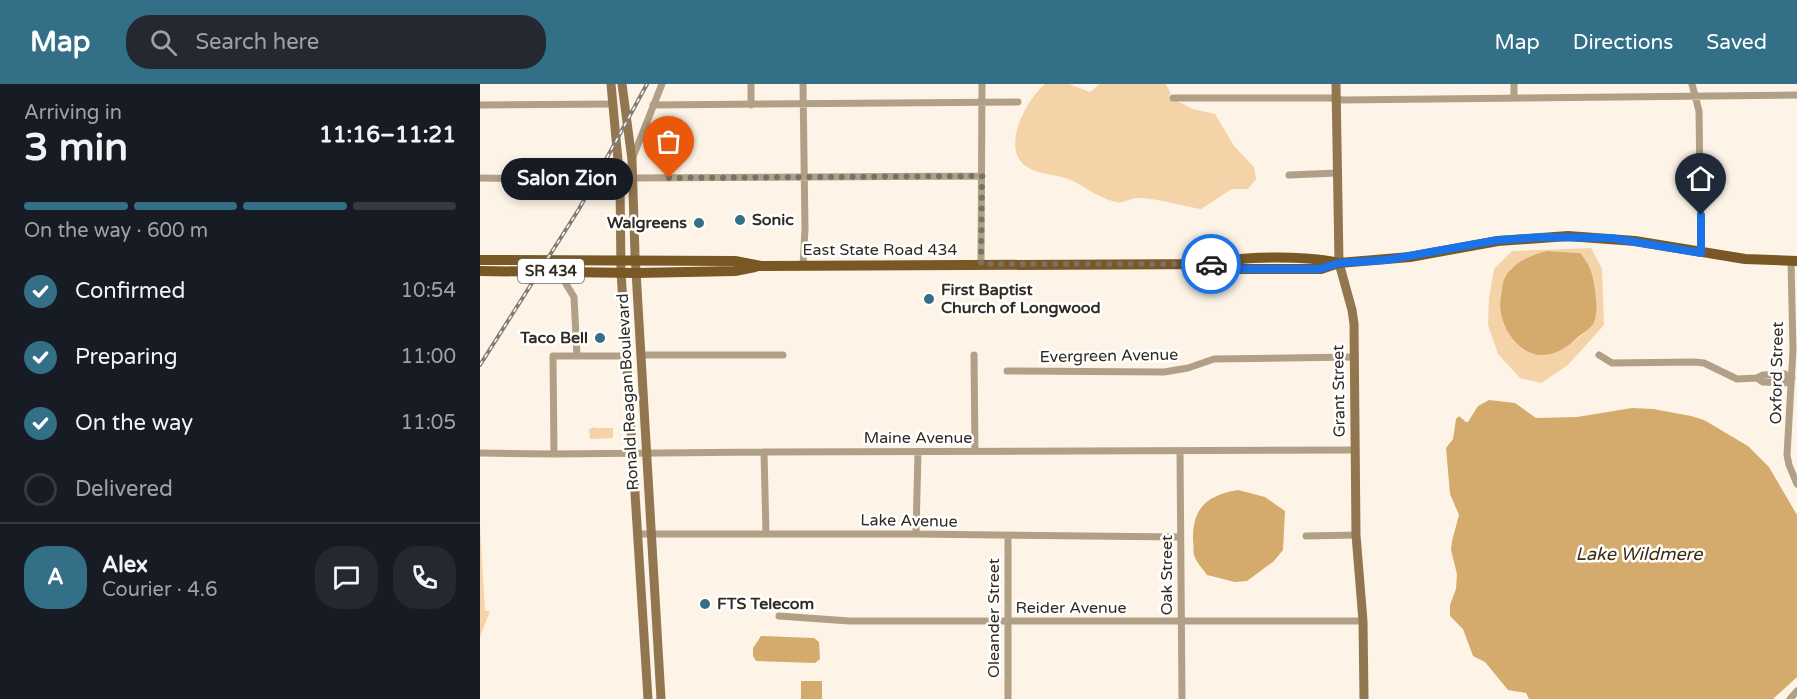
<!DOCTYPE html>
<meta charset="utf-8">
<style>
:root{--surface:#171b24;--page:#242831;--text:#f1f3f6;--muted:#9ea1a6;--line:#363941;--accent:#336f87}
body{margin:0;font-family:"Varela Round",sans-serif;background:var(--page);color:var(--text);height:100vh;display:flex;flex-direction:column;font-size:22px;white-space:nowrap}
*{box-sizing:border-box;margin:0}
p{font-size:20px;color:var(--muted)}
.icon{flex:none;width:33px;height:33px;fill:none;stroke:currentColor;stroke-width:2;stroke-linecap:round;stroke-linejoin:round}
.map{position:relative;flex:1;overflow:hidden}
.panel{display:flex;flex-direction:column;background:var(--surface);width:480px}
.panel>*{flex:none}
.pin{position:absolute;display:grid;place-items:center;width:51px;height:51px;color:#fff;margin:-62px -26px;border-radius:50% 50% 50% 0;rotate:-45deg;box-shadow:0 0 6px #0007}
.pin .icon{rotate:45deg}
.courier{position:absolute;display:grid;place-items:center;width:60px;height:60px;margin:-30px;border:4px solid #1a73e8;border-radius:50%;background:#fff;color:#222;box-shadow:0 2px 8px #0007}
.bubble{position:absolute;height:42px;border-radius:21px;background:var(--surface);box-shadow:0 3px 9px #0003;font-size:20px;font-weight:800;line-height:42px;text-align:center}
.overview em{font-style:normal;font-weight:800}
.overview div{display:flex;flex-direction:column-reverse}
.overview{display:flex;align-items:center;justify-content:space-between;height:102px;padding:0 24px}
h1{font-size:39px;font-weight:800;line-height:45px}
.bar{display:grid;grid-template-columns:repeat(4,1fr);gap:9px 6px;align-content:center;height:72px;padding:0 24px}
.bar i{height:8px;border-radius:4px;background:var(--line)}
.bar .on{background:var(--accent)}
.bar p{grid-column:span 4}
.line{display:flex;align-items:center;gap:15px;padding:0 24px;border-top:2px solid var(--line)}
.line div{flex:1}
.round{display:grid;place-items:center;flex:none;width:63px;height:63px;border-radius:24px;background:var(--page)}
ol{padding:0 24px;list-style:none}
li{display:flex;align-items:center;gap:18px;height:66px}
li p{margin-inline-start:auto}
li .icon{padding:6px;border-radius:50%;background:var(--accent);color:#fff;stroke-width:4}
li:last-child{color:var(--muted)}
li i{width:33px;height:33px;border:3px solid var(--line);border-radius:50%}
header{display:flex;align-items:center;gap:36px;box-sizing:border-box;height:84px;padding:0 30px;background:var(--accent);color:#fff}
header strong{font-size:28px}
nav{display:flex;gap:33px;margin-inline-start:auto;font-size:21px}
.search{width:420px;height:54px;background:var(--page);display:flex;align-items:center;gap:15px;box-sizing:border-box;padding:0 21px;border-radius:24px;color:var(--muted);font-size:22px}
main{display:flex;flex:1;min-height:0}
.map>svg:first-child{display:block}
.green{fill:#f3d3a7;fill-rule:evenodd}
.water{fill:#d5ab6d}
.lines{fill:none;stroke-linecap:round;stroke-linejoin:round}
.street{stroke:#b2a086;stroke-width:7}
.secondary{stroke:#917650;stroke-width:9}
.primary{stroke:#795826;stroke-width:10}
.rail-casing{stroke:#837c72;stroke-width:4}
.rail{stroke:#fff;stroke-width:1.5;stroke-dasharray:4.5;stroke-linecap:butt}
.done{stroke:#787168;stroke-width:6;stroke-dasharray:0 10.8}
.route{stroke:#1a73e8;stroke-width:8}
.poi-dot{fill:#336f87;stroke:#fff;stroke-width:2}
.labels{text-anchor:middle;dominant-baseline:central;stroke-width:5;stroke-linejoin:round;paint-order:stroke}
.shield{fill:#fff;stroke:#6f6b65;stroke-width:1.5}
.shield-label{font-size:15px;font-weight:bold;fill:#312b23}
.poi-label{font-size:16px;font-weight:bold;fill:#312b23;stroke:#fff;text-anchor:start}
.street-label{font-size:16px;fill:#312b23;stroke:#fff}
.water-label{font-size:18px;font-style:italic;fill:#3f2d11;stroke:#fff}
</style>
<header>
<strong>Map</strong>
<div class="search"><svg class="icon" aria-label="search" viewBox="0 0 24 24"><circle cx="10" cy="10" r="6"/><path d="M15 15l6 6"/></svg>Search here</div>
<nav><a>Map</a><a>Directions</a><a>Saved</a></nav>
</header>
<main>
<section class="panel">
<div class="overview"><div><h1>3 min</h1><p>Arriving in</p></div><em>11:16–11:21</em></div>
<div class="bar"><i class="on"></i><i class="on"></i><i class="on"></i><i></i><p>On the way · 600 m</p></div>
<ol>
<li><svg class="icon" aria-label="check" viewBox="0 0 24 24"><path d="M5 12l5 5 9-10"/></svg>Confirmed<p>10:54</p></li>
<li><svg class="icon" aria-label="check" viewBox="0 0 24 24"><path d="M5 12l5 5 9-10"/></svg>Preparing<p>11:00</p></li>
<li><svg class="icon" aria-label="check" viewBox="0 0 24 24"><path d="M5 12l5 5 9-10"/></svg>On the way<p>11:05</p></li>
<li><i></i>Delivered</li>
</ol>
<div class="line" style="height:108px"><b class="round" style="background:var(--accent);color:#fff">A</b><div><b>Alex</b><p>Courier · 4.6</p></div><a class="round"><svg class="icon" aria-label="chat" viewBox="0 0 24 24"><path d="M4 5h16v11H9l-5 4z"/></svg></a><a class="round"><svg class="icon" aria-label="phone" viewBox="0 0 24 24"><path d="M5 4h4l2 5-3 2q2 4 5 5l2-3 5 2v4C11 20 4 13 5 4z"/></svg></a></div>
</section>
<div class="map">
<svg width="1317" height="615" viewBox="0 0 1317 615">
<rect width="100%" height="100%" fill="#fdf4e7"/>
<!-- green -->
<path class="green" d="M565,0h24l21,8 10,-8h66l5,10 -2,1 1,6h7l16,8 22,5 19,32 20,21 2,12 -8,10h-16l-31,20c-18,-3 -45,-11 -63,-11 -8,0 -15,6 -22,4 -18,-4 -30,-15 -45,-22 -14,-6 -36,-5 -48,-16 -21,-20 5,-66 22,-80z
M1111,164l11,21 2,56 -36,40 -27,18 -21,-5 -22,-24 -10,-29 1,-27 5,-29 18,-18zM1067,167l33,2 10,75 -17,14 -63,-73 24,-14z
M114,342l1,2h18v10l-23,1 -1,-10 4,-1z
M0,442l5,85h5l-10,26z"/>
<!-- water -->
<path class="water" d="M1067,167l33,2c10,12 13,21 15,37 1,9 3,23 -1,32 -3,7 -10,10 -16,15 -9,9 -22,18 -36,18 -21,0 -38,-23 -41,-42 -2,-7 0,-16 1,-23 1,-23 25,-34 45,-39z
M1009,316l26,3 21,15 41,-1 55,-9 21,1 38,7 13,4 44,26 21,21 28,48v162l-24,22h-244l-3,-6 -18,-3 -23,-28 -12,-6 -10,-27 -13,-13v-11l6,-16 1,-15 -6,-24 1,-9 7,-26 -9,-21 -4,-46 7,-9 3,-20 3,-3 7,6h2l10,-16z
M758,406l27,7 20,14 -2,39 -9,11 -27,20 -12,1 -28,-7c-4,-6 -11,-13 -13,-20 -1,-4 0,-10 -1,-14 -1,-33 14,-46 45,-51z
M281,552l53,2 5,4 1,17 -5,4 -59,-2 -3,-5v-8z
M321,597h21v18h-21z"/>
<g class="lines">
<!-- street -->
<path class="street" d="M271,0v21
M1034,0v13
M1212,0l7,27 2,142
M693,14h157l13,2 454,-5
M0,21l133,-1
M173,21l365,-3
M153,73l29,-73
M809,91l48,-2
M0,94l49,1
M153,94l349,-2
M1311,177l2,89 -6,105 2,10 8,19
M501,180l1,-180
M323,182l2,-37 -2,-145
M85,188l1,12 8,13 3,59
M160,271h143
M494,271l1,96
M1119,271l13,8 83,-1 9,1 33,16 20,-1
M527,287l157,1 24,-4 26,-9 140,-2
M1308,294l-3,-4 -22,1 -6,3 6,4 22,1 3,-5h4
M700,367l2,248
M284,368l2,82
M0,369l74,1 210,-2 591,-2
M74,370l-1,-98h73
M158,450h278l264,3
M436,450l2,-82
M826,452l50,-1
M299,532l70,5h514
M528,615v-163
M1310,615l7,-8"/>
<!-- secondary -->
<path class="secondary" d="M131,0l9,98 1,90 27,427
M142,0l10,76 3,94 26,445
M856,0l3,179 13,47 2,14 2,211 7,86 1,78"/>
<!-- primary -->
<path class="primary" d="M0,176l255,1 26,5 454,-2 15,5h91l18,-6 71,-6 88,-16 70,-5 67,5 110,18 52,2
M735,180c26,-9 96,-8 123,-1
M0,187l156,2 99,-2 20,-4"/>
<defs>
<path id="rail" d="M0,281l99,-156 68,-125"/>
</defs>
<!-- rail casing -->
<use href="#rail" class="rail-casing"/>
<!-- rail -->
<use href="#rail" class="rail"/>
</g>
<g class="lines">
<!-- done -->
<path class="done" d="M189,94l313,-2 -1,88h230"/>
<!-- route -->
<path class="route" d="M731,180l19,5h90l19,-6 47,-3 112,-20 47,-3 66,1 90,15v-38"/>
</g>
<!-- markers -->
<g class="poi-dot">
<circle cx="260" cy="136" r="6"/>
<circle cx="219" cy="139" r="6"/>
<circle cx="449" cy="215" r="6"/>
<circle cx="120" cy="254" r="6"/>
<circle cx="225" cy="520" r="6"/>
</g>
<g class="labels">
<!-- shield labels -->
<rect class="shield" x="38" y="175" width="66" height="24" rx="4.5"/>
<g class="shield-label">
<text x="71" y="187">SR 434</text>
</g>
<!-- poi labels -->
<g class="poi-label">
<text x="272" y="136">Sonic</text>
<text x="207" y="139" text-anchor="end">Walgreens</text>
<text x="461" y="206">First Baptist<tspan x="461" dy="18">Church of Longwood</tspan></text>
<text x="108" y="254" text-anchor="end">Taco Bell</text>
<text x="237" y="520">FTS Telecom</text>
</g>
<!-- street labels -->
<g class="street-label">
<text x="400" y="166">East State Road 434</text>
<text transform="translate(629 272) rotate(-1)">Evergreen Avenue</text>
<text transform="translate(1297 289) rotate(-89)">Oxford Street</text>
<text transform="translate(859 307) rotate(-91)">Grant Street</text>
<text transform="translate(148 308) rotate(-93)">Ronald Reagan Boulevard</text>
<text x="438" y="354">Maine Avenue</text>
<text transform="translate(429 437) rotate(1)">Lake Avenue</text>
<text transform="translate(687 491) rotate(-90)">Oak Street</text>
<text x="591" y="524">Reider Avenue</text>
<text transform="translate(514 534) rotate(-90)">Oleander Street</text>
</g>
<!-- water labels -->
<g class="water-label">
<text x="1159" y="470">Lake Wildmere</text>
</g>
</g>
</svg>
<div class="pin" style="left:189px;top:94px;background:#ea580c"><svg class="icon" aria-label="bag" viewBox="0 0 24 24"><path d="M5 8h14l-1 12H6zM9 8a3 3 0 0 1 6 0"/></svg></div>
<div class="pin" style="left:1221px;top:131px;background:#1f2937"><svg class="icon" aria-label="home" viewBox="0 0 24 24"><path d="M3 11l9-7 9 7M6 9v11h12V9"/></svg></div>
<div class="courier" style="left:731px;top:180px"><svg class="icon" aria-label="car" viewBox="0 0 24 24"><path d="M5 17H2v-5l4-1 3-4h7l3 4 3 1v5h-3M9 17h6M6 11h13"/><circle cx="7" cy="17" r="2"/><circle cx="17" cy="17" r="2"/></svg></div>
<div class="bubble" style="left:21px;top:74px;width:132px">Salon Zion</div>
</div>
</main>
